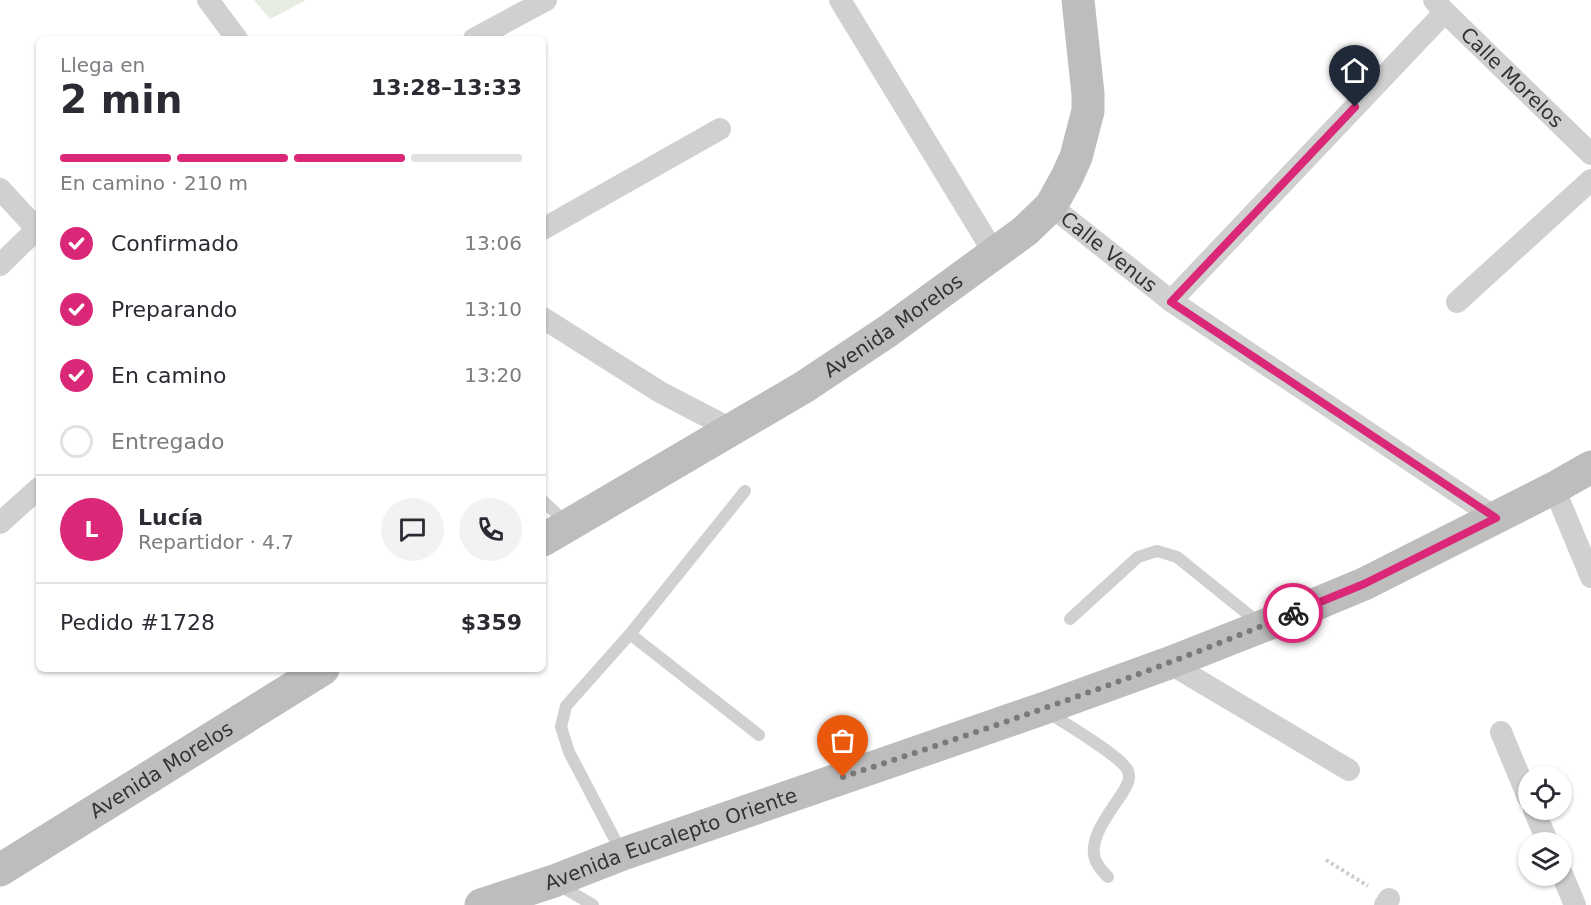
<!DOCTYPE html>
<html lang="es">
<meta charset="utf-8">
<style>
:root{--surface:#fff;--page:#f2f2f3;--text:#2b2b33;--muted:#7c7c81;--line:#e1e1e2;--accent:#db2777}
body{margin:0;font-family:"DejaVu Sans",sans-serif;background:var(--page);color:var(--text);height:100vh;display:flex;flex-direction:column;font-size:22px;white-space:nowrap}
*{box-sizing:border-box;margin:0}
p{font-size:20px;color:var(--muted)}
.icon{flex:none;width:33px;height:33px;fill:none;stroke:currentColor;stroke-width:2;stroke-linecap:round;stroke-linejoin:round}
.map{position:relative;flex:1;overflow:hidden}
.details{position:absolute;left:36px;top:36px;width:510px;height:636px;display:flex;flex-direction:column;background:var(--surface);border-radius:9px;box-shadow:0 2px 4px #0004}
.details>*{flex:none}
.fabs{position:absolute;left:1518px;top:766px;display:grid;gap:12px}
.fabs a{display:grid;place-items:center;width:54px;height:54px;border-radius:50%;background:var(--surface);box-shadow:0 2px 4px #0004;font-size:30px}
.pin{position:absolute;display:grid;place-items:center;width:51px;height:51px;color:#fff;margin:-62px -26px;border-radius:50% 50% 50% 0;rotate:-45deg;box-shadow:0 0 6px #0007}
.pin .icon{rotate:45deg}
.courier{position:absolute;display:grid;place-items:center;width:60px;height:60px;margin:-30px;border:4px solid #db2777;border-radius:50%;background:#fff;color:#222;box-shadow:0 2px 8px #0007}
.summary em{font-style:normal;font-weight:800}
.summary div{display:flex;flex-direction:column-reverse}
.summary{display:flex;align-items:center;justify-content:space-between;height:102px;padding:0 24px}
h1{font-size:39px;font-weight:800;line-height:45px}
.bar{display:grid;grid-template-columns:repeat(4,1fr);gap:9px 6px;align-content:center;height:72px;padding:0 24px}
.bar i{height:8px;border-radius:4px;background:var(--line)}
.bar .on{background:var(--accent)}
.bar p{grid-column:span 4}
.line{display:flex;align-items:center;gap:15px;padding:0 24px;border-top:2px solid var(--line)}
.line div{flex:1}
.round{display:grid;place-items:center;flex:none;width:63px;height:63px;border-radius:32px;background:var(--page)}
ol{padding:0 24px;list-style:none}
li{display:flex;align-items:center;gap:18px;height:66px}
li p{margin-inline-start:auto}
li .icon{padding:6px;border-radius:50%;background:var(--accent);color:#fff;stroke-width:4}
li:last-child{color:var(--muted)}
li i{width:33px;height:33px;border:3px solid var(--line);border-radius:50%}
.map>svg:first-child{display:block}
.green{fill:#e6ecdf}
.lines{fill:none;stroke-linecap:round;stroke-linejoin:round}
.path{stroke:#cdcdcd;stroke-width:4;stroke-dasharray:3 3;stroke-linecap:butt}
.lane{stroke:#d0d0d0;stroke-width:12}
.street{stroke:#d0d0d0;stroke-width:22}
.secondary{stroke:#bdbdbd;stroke-width:33}
.done{stroke:#7a7a7a;stroke-width:6;stroke-dasharray:0 10.8}
.route{stroke:#db2777;stroke-width:8}
.labels{text-anchor:middle;dominant-baseline:central;stroke-width:6;stroke-linejoin:round;paint-order:stroke}
.street-label{font-size:20px;fill:#333;stroke:#fff}
</style>
<div class="map">
<svg width="1591" height="905" viewBox="0 0 1591 905">
<rect width="100%" height="100%" fill="#fff"/>
<!-- green -->
<path class="green" d="M254,0h52l-36,19z"/>
<g class="lines">
<!-- path -->
<path class="path" d="M1326,860l42,26"/>
<!-- lane -->
<path class="lane" d="M543,501l25,23
M1070,619l68,-62 19,-6 20,6 82,66
M630,634l129,101
M1046,711c16,11 76,45 82,60 3,8 -1,14 -5,21 -11,18 -35,45 -28,67 2,7 8,13 13,18
M622,853l-53,-101 -8,-25 5,-21 64,-72 115,-143
M557,884l36,21"/>
<!-- street -->
<g class="street">
<path d="M208,0l29,39"/>
<path d="M840,0l154,253"/>
<path id="s1" d="M1434,0l11,12 146,142"/>
<path d="M474,39l72,-39"/>
<path d="M0,189l37,40"/>
<path id="s2" d="M1051,206l120,95 325,217"/>
<path d="M543,229l177,-100"/>
<path d="M0,265l39,-38"/>
<path d="M1171,301l274,-289"/>
<path d="M1457,302l134,-122"/>
<path d="M543,318l117,74 71,37"/>
<path d="M1554,488l37,89"/>
<path d="M0,523l39,-35"/>
<path d="M1169,663l180,107"/>
<path d="M1501,732l27,65"/>
<path d="M1534,810l14,33"/>
<path d="M1562,874l13,31"/>
<path d="M1385,905l4,-6"/>
</g>
<!-- secondary -->
<g class="secondary">
<path id="s3" d="M543,540l261,-153 84,-56 137,-100 26,-25 16,-29 9,-20 12,-46v-17l-10,-94"/>
<path id="s4" d="M0,870l323,-201"/>
<path id="s5" d="M481,905l73,-24 69,-27 419,-145 127,-46 94,-37 101,-42 190,-96 37,-21"/>
</g>
</g>
<g class="lines">
<!-- done -->
<path class="done" d="M843,777c152,-51 303,-102 450,-164"/>
<!-- route -->
<path class="route" d="M1293,613l71,-29 132,-66 -325,-216 184,-195"/>
</g>
<g class="labels">
<!-- street labels -->
<g class="street-label">
<text stroke="none"><textPath href="#s1" startOffset="110">Calle Morelos</textPath></text>
<text stroke="none"><textPath href="#s2" startOffset="74">Calle Venus</textPath></text>
<text stroke="none"><textPath href="#s3" startOffset="411">Avenida Morelos</textPath></text>
<text stroke="none"><textPath href="#s4" startOffset="190">Avenida Morelos</textPath></text>
<text stroke="none"><textPath href="#s5" startOffset="201">Avenida Eucalepto Oriente</textPath></text>
</g>
</g>
</svg>
<div class="fabs">
<a><svg class="icon" aria-label="locate" viewBox="0 0 24 24"><circle cx="12" cy="12" r="6"/><path d="M12 2v4M12 18v4M2 12h4M18 12h4"/></svg></a>
<a><svg class="icon" aria-label="layers" viewBox="0 0 24 24"><path d="M12 4l9 5-9 5-9-5zM3 14l9 5 9-5"/></svg></a>
</div>
<div class="pin" style="left:843px;top:777px;background:#ea580c"><svg class="icon" aria-label="bag" viewBox="0 0 24 24"><path d="M5 8h14l-1 12H6zM9 8a3 3 0 0 1 6 0"/></svg></div>
<div class="pin" style="left:1355px;top:107px;background:#1f2937"><svg class="icon" aria-label="home" viewBox="0 0 24 24"><path d="M3 11l9-7 9 7M6 9v11h12V9"/></svg></div>
<div class="courier" style="left:1293px;top:613px"><svg class="icon" aria-label="bike" viewBox="0 0 24 24"><circle cx="6" cy="16" r="4"/><circle cx="18" cy="16" r="4"/><path d="M6 16l4-8h5l3 8M10 8l3 8H6M13 5h3"/></svg></div>
<section class="details">
<div class="summary"><div><h1>2 min</h1><p>Llega en</p></div><em>13:28–13:33</em></div>
<div class="bar"><i class="on"></i><i class="on"></i><i class="on"></i><i></i><p>En camino · 210 m</p></div>
<ol>
<li><svg class="icon" aria-label="check" viewBox="0 0 24 24"><path d="M5 12l5 5 9-10"/></svg>Confirmado<p>13:06</p></li>
<li><svg class="icon" aria-label="check" viewBox="0 0 24 24"><path d="M5 12l5 5 9-10"/></svg>Preparando<p>13:10</p></li>
<li><svg class="icon" aria-label="check" viewBox="0 0 24 24"><path d="M5 12l5 5 9-10"/></svg>En camino<p>13:20</p></li>
<li><i></i>Entregado</li>
</ol>
<div class="line" style="height:108px"><b class="round" style="background:var(--accent);color:#fff">L</b><div><b>Lucía</b><p>Repartidor · 4.7</p></div><a class="round"><svg class="icon" aria-label="chat" viewBox="0 0 24 24"><path d="M4 5h16v11H9l-5 4z"/></svg></a><a class="round"><svg class="icon" aria-label="phone" viewBox="0 0 24 24"><path d="M5 4h4l2 5-3 2q2 4 5 5l2-3 5 2v4C11 20 4 13 5 4z"/></svg></a></div>
<div class="line" style="height:78px"><div>Pedido #1728</div><b>$359</b></div>
</section>
</div>
